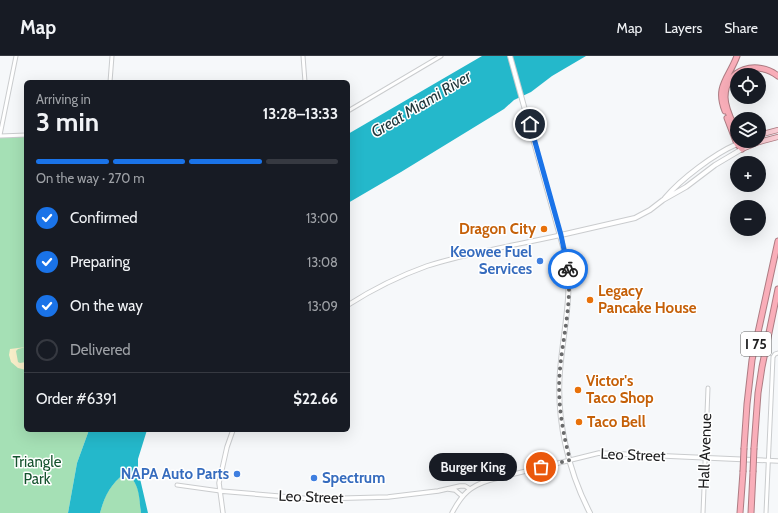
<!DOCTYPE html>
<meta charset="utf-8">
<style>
:root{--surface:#171b24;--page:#242831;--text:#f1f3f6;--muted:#9ea1a6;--line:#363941;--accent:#1a73e8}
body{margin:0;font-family:Cabin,sans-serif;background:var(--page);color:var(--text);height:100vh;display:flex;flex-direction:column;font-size:15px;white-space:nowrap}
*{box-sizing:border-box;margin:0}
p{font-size:13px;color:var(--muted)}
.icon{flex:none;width:22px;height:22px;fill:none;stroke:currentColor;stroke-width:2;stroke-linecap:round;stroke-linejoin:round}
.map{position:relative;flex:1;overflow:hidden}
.panel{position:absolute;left:24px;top:24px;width:326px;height:352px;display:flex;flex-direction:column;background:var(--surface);border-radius:6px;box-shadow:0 4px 16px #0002}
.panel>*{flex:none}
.tools{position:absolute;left:730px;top:12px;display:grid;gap:8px}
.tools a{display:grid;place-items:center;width:36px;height:36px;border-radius:50%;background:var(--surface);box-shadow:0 4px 16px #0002;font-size:20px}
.pin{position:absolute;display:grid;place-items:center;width:34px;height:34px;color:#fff;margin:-17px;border:2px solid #fff;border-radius:50%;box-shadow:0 1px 4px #0007}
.courier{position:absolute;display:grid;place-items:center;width:40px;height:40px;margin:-20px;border:3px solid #1a73e8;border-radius:50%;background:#fff;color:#222;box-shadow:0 1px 5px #0007}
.bubble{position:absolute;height:28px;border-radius:14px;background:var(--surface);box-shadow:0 4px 16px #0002;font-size:13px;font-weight:800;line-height:28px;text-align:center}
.head em{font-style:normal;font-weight:800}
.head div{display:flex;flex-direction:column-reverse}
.head{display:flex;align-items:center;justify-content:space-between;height:68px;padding:0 12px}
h1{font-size:26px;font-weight:800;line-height:30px}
.bar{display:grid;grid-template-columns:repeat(4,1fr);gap:6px 4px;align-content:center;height:48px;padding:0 12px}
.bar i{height:5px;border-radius:3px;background:var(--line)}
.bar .on{background:var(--accent)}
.bar p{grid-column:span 4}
.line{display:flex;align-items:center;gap:10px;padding:0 12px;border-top:1px solid var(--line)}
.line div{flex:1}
ol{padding:0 12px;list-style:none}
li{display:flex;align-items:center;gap:12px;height:44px}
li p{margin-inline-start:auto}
li .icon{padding:4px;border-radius:50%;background:var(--accent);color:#fff;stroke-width:4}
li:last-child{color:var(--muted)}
li i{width:22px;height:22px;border:2px solid var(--line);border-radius:50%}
header{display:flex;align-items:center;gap:24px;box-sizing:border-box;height:56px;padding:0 20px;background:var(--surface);border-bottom:1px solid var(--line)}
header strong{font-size:19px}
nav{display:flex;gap:22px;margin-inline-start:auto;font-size:14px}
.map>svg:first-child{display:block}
.green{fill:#a5e0b5}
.sand{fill:#f8eec9}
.water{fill:#24b8cb}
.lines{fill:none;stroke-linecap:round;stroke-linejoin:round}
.minor-casing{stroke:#caccce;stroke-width:5}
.tertiary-casing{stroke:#caccce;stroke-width:5.5}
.secondary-casing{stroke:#caccce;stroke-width:6}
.primary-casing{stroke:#ad7c83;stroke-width:6}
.motorway-casing{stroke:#ad7c83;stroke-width:7}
.minor{stroke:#fff;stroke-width:3}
.tertiary{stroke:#fff;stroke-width:3.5}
.secondary{stroke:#fff;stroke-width:4}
.primary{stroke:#fbced5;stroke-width:4.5}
.motorway{stroke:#f9aeb9;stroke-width:5}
.motorway-bridge-casing{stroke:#ad7c83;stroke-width:7;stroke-linecap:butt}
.motorway-bridge{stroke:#f9aeb9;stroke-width:5}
.done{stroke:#6a6b6c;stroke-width:4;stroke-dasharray:0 7.2}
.route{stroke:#1a73e8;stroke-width:5}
.food-dot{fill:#e8710a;stroke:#fff;stroke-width:1.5}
.shop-dot{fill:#3f7fe0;stroke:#fff;stroke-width:1.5}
.labels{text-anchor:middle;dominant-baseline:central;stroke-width:3;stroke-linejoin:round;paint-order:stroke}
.shield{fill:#fff;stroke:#626263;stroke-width:1}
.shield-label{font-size:14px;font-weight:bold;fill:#1f1f20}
.food-label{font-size:15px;font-weight:bold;fill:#c56008;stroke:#fff;text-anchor:start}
.shop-label{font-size:15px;font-weight:bold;fill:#366cbe;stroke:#fff;text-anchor:end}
.street-label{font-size:15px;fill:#1f1f20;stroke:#fff}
.park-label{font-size:15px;fill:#15532e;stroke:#fff}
.water-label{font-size:16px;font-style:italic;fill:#22383c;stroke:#fff}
</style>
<header>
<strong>Map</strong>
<nav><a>Map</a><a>Layers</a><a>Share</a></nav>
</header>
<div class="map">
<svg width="778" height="457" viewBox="0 0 778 457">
<rect width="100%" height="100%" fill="#f6f8fa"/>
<!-- green -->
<path class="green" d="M26,79v295h63l-12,33 -9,50h-68v-377z
M125,417c16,10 14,24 16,40h-41c5,-19 10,-28 25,-40z"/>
<!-- sand -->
<path class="sand" d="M26,291l-8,2 -2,2 2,11 2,1 6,-1v8l-8,-2 -7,-6 -2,-7 1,-6z"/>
<!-- water -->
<path class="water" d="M482,0h104l-34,20 -21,16 -17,8 -10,9 -103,63 -53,31v-69z
M89,374h58l-9,29v11l10,43h-7c-2,-16 -1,-31 -16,-40 -15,12 -20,22 -25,40h-32l9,-50z"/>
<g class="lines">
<defs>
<path id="minor" d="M303,0l2,26
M110,26l2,-26
M348,55l93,-55
M0,79l16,-79
M0,80l26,-1
M177,429l43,6
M703,457l5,-125
M766,457l7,-156 2,-3 3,-1"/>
<path id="tertiary" d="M348,249c25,-16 51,-29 79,-39 44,-14 90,-21 134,-31
M448,433l7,1 7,6
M220,435l93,8 75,-2 50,-6 22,-5h5l5,3
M223,457l-4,-30 8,-36 6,-17
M452,457c10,-19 18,-27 38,-33l109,-27 179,8"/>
<path id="secondary" d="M510,0l57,205c5,37 -4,72 -7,110 -4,47 8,100 30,142
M665,142c16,-19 49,-44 72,-54
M561,179l74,-17 15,-8 13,-10 23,-13 29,-22 27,-16"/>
<path id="primary" d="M759,79l19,-5
M737,88l6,-3
M742,93l17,-7 19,-5"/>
<path id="motorway" d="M725,55c-10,-25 4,-33 12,-55
M727,62l10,26 5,5
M737,76c-5,-11 -12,-23 -12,-35 0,-29 33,-37 53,-21
M744,392l3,-44 5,-44 26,-119
M754,392l4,-55 4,-26 16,-78
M740,457l3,-41
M751,457l2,-41"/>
</defs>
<!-- minor casing -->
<use href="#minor" class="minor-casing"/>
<!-- tertiary casing -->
<use href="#tertiary" class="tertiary-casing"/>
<!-- secondary casing -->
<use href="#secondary" class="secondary-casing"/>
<!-- primary casing -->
<use href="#primary" class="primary-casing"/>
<!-- motorway casing -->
<use href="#motorway" class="motorway-casing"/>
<!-- minor -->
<use href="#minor" class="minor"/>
<!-- tertiary -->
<use href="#tertiary" class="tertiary"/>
<!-- secondary -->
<use href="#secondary" class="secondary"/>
<!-- primary -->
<use href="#primary" class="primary"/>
<!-- motorway -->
<use href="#motorway" class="motorway"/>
<defs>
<path id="motorway-bridge" d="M743,416l1,-24
M753,416l1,-24"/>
</defs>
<!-- motorway-bridge casing -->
<use href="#motorway-bridge" class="motorway-bridge-casing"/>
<!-- motorway-bridge -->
<use href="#motorway-bridge" class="motorway-bridge"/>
</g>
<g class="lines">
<!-- done -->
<path class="done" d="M541,411l29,-7c-8,-30 -13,-60 -10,-91 3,-33 12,-66 8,-100"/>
<!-- route -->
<path class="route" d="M530,68l31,111 7,34"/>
</g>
<!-- markers -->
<g class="food-dot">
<circle cx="544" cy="173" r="4"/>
<circle cx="590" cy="244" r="4"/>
<circle cx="578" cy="334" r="4"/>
<circle cx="579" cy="366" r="4"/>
</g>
<g class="shop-dot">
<circle cx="540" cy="205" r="4"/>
<circle cx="237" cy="418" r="4"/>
<circle cx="314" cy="422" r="4"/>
</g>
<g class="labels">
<!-- shield labels -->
<rect class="shield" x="741" y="276" width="30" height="24" rx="3"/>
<g class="shield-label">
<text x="756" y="288">I 75</text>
</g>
<!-- food labels -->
<g class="food-label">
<text x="536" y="173" text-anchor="end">Dragon City</text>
<text x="598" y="235">Legacy<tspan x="598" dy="17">Pancake House</tspan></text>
<text x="586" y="325">Victor's<tspan x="586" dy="17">Taco Shop</tspan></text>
<text x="587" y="366">Taco Bell</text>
</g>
<!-- shop labels -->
<g class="shop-label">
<text x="532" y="196">Keowee Fuel<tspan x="532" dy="17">Services</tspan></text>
<text x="229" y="418">NAPA Auto Parts</text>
<text x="322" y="422" text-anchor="start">Spectrum</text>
</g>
<!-- street labels -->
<g class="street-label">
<text transform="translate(705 395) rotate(-88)">Hall Avenue</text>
<text transform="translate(633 399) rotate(2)">Leo Street</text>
<text transform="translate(311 441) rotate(2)">Leo Street</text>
</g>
<!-- park labels -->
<g class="park-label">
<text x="37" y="406">Triangle<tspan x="37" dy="17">Park</tspan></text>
</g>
<!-- water labels -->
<g class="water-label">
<text transform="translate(421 48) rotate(-31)">Great Miami River</text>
</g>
</g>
</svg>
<div class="tools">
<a><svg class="icon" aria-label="locate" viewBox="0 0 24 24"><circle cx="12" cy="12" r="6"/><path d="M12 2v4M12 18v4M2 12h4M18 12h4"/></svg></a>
<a><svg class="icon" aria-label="layers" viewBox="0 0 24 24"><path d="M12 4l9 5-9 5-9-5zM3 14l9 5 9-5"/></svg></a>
<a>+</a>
<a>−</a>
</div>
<div class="pin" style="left:541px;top:411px;background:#ea580c"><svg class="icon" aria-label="bag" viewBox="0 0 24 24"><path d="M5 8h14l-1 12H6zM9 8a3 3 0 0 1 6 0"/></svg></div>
<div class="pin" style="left:530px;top:68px;background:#1f2937"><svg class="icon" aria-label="home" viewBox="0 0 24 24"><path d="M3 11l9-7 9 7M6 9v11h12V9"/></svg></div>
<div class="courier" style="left:568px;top:213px"><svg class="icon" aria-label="bike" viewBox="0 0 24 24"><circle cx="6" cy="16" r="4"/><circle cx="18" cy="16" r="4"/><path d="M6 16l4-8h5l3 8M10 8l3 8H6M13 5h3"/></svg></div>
<div class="bubble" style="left:429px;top:397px;width:88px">Burger King</div>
<section class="panel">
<div class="head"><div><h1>3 min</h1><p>Arriving in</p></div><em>13:28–13:33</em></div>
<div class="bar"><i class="on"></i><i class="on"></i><i class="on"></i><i></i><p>On the way · 270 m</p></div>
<ol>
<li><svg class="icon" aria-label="check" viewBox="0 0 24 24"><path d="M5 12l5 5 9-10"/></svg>Confirmed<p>13:00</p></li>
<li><svg class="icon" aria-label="check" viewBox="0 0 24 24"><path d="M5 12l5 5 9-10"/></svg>Preparing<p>13:08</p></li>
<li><svg class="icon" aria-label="check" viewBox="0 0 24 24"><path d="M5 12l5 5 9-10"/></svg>On the way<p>13:09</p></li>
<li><i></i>Delivered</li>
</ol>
<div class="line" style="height:52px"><div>Order #6391</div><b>$22.66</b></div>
</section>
</div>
